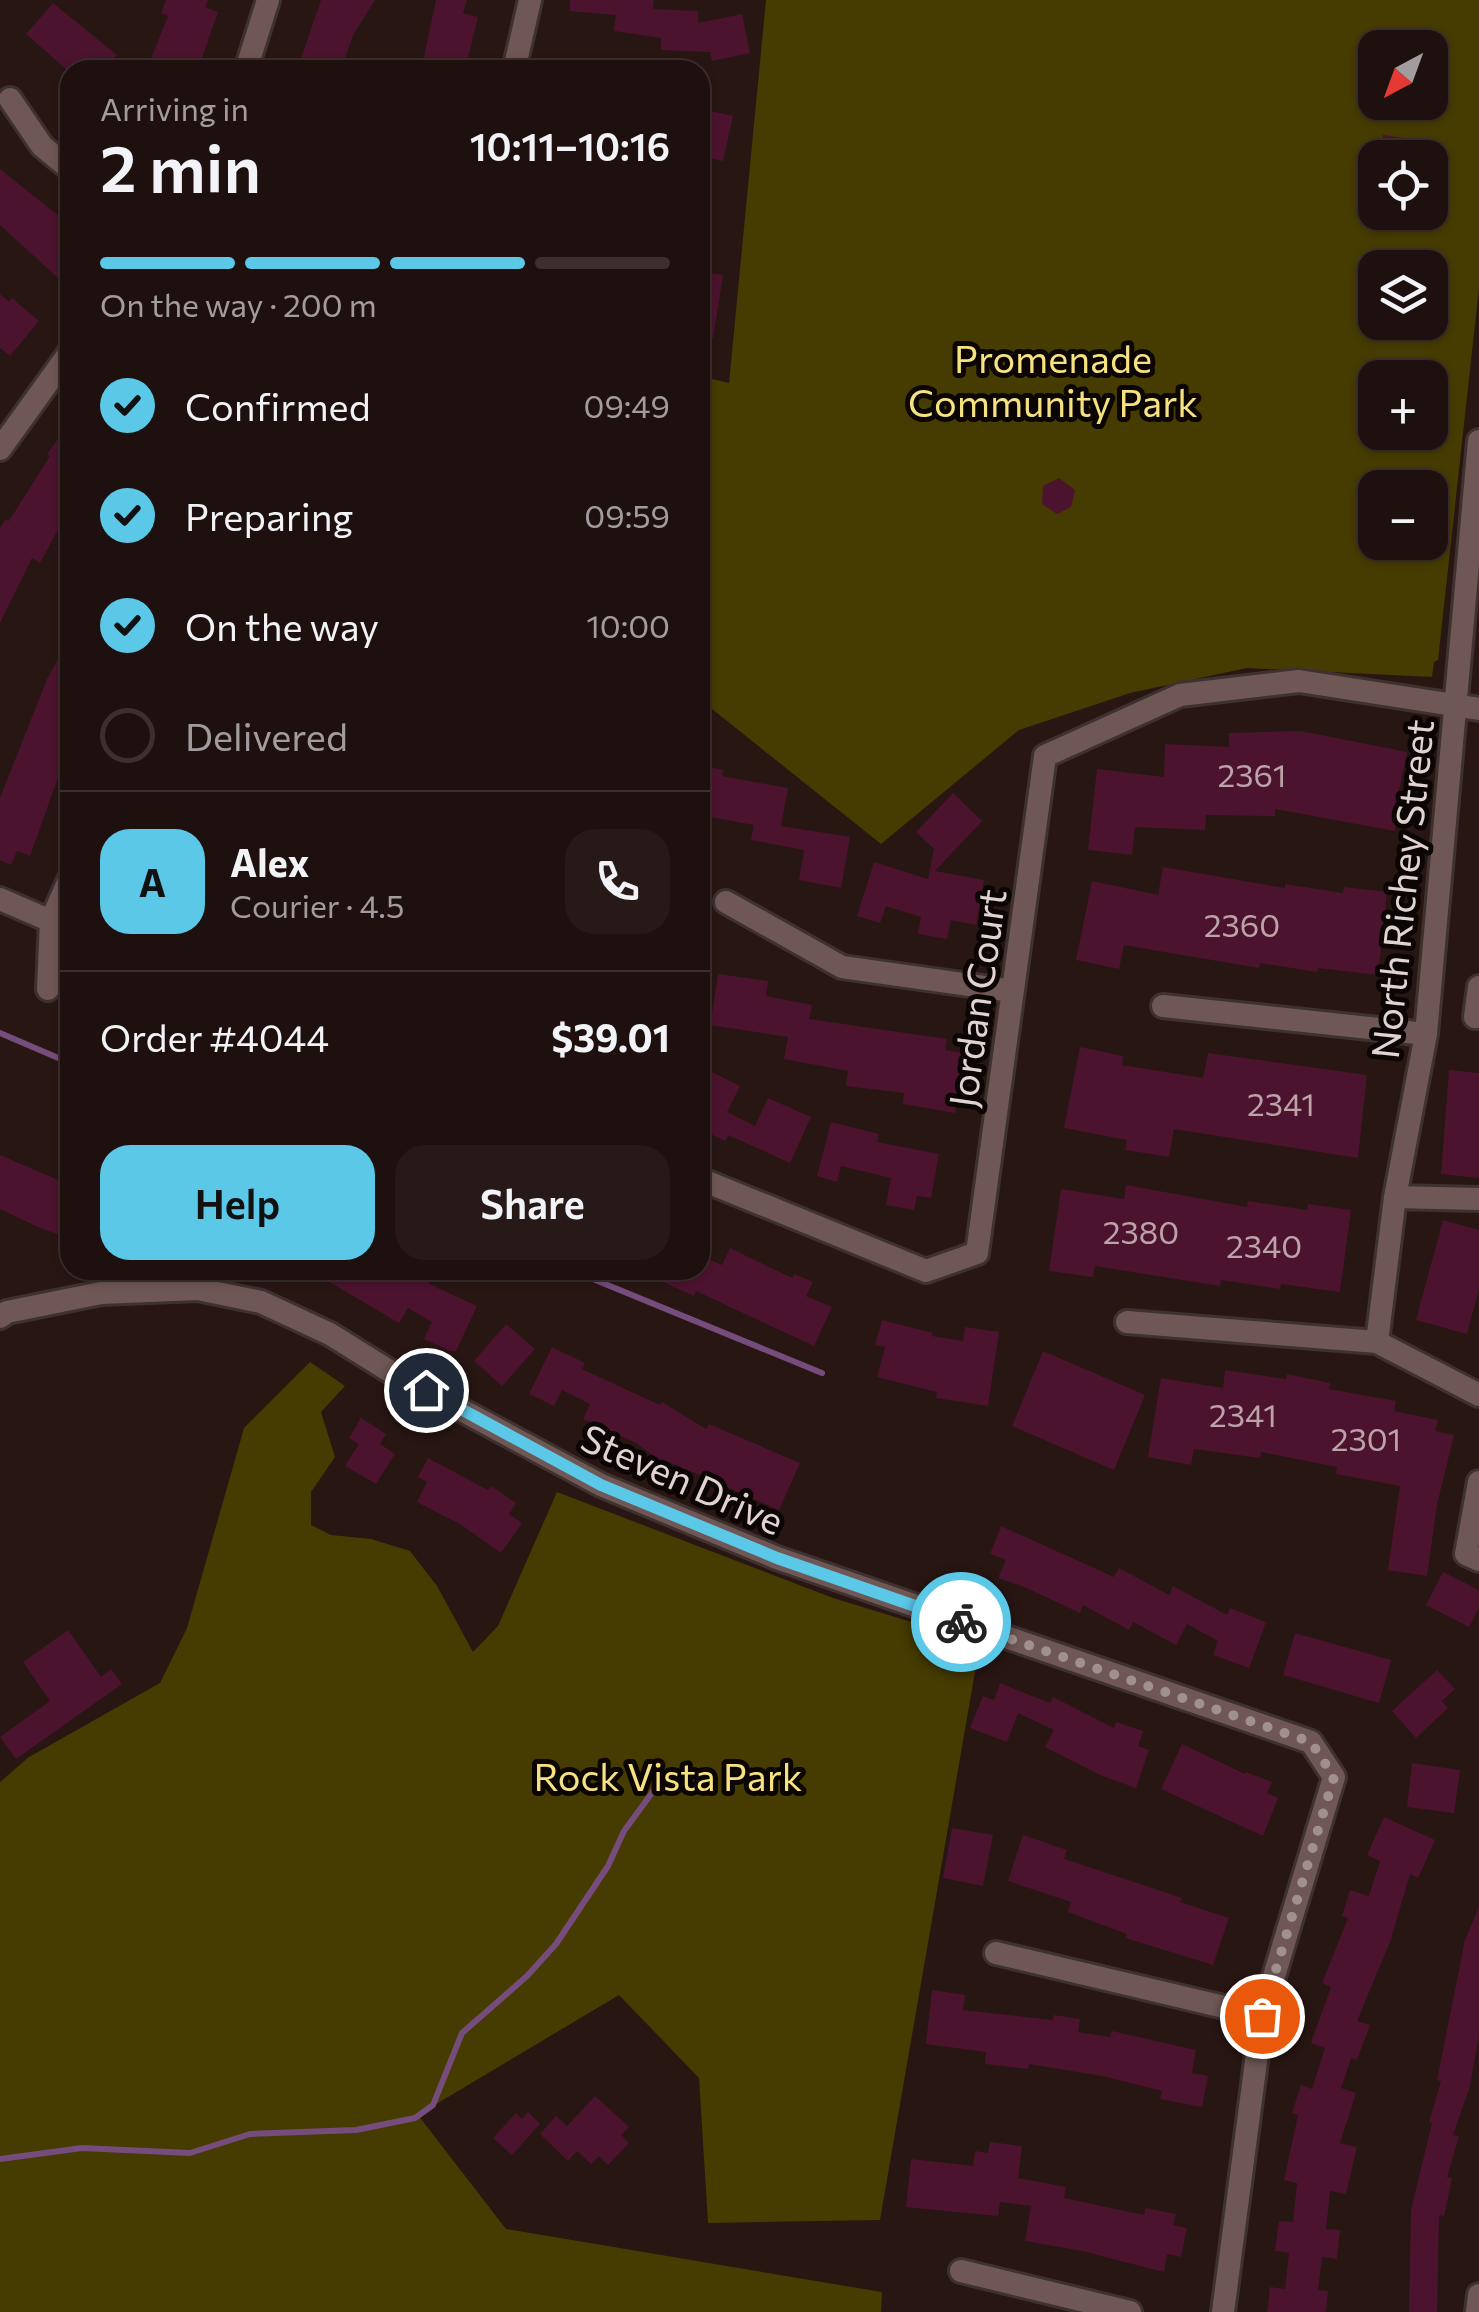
<!DOCTYPE html>
<meta charset="utf-8">
<style>
:root{--surface:#1e100e;--page:#261917;--text:#f1f3f6;--muted:#a19d9e;--line:#3c302e;--accent:#5bc8e7}
body{margin:0;font-family:Commissioner,sans-serif;background:var(--page);color:var(--text);height:100vh;display:flex;flex-direction:column;font-size:38px;white-space:nowrap}
*{box-sizing:border-box;margin:0}
p{font-size:32px;color:var(--muted)}
.icon{flex:none;width:55px;height:55px;fill:none;stroke:currentColor;stroke-width:2;stroke-linecap:round;stroke-linejoin:round}
.map{position:relative;flex:1;overflow:hidden}
.panel{position:absolute;left:60px;top:60px;width:650px;height:1220px;display:flex;flex-direction:column;background:var(--surface);border-radius:30px;box-shadow:0 2px 8px #0004,0 0 0 2px var(--line)}
.panel>*{flex:none}
.needle{width:65px;rotate:221deg}
.tools{position:absolute;left:1358px;top:30px;display:grid;gap:20px}
.tools a{display:grid;place-items:center;width:90px;height:90px;border-radius:20px;background:var(--surface);box-shadow:0 2px 8px #0004,0 0 0 2px var(--line);font-size:50px}
.pin{position:absolute;display:grid;place-items:center;width:85px;height:85px;color:#fff;margin:-42px;border:5px solid #fff;border-radius:50%;box-shadow:0 2px 10px #0007}
.courier{position:absolute;display:grid;place-items:center;width:100px;height:100px;margin:-50px;border:8px solid #5bc8e7;border-radius:50%;background:#fff;color:#222;box-shadow:0 2px 12px #0007}
.head em{font-style:normal;font-weight:600}
.head div{display:flex;flex-direction:column-reverse}
.head{display:flex;align-items:center;justify-content:space-between;height:170px;padding:0 40px}
h1{font-size:65px;font-weight:600;line-height:75px}
.bar{display:grid;grid-template-columns:repeat(4,1fr);gap:15px 10px;align-content:center;height:120px;padding:0 40px}
.bar i{height:12px;border-radius:8px;background:var(--line)}
.bar .current{background:var(--accent)}
.bar p{grid-column:span 4}
.line{display:flex;align-items:center;gap:25px;padding:0 40px;border-top:2px solid var(--line)}
.line div{flex:1}
.round{display:grid;place-items:center;flex:none;width:105px;height:105px;border-radius:30px;background:var(--page)}
ol{padding:0 40px;list-style:none}
li{display:flex;align-items:center;gap:30px;height:110px}
li p{margin-inline-start:auto}
li .icon{padding:10px;border-radius:50%;background:var(--accent);color:#111;stroke-width:4}
li:last-child{color:var(--muted)}
li i{width:55px;height:55px;border:5px solid var(--line);border-radius:50%}
.primary-button{display:flex;gap:20px;margin-top:auto;padding:20px 40px}
.primary-button a{flex:1;height:115px;border-radius:30px;background:var(--accent);color:#111;font-size:40px;font-weight:600;line-height:115px;text-align:center}
.primary-button a+a{background:var(--page);color:var(--text)}
.map>svg:first-child{display:block}
.green{fill:#463b00;fill-rule:evenodd}
.lines{fill:none;stroke-linecap:round;stroke-linejoin:round}
.stream{stroke:#764c7d;stroke-width:6}
.building{fill:#4c132e}
.minor-casing{stroke:#3e3130;stroke-width:28}
.minor{stroke:#6e5754;stroke-width:22}
.done{stroke:#a0918e;stroke-width:10;stroke-dasharray:0 18}
.route{stroke:#5bc8e7;stroke-width:12}
.labels{text-anchor:middle;dominant-baseline:central;stroke-width:10;stroke-linejoin:round;paint-order:stroke}
.number-label{font-size:32px;fill:#bca3a8}
.park-label{font-size:38px;fill:#f7e280;stroke:#0b0504}
.street-label{font-size:38px;fill:#e1d3d1;stroke:#0b0504}
</style>
<div class="map">
<svg width="1479" height="2312" viewBox="0 0 1479 2312">
<rect width="100%" height="100%" fill="#281613"/>
<!-- green -->
<path class="green" d="M766,0h713v288l-41,372 -4,2 -2,15 -185,-9 -117,25 -111,37 -138,114 -174,-139 -7,-2v-327l29,7zM1375,48h55v54h-55zM1375,158h55v54h-55zM1375,268h55v54h-55zM1375,378h55v54h-55zM1375,488h55v54h-55z
M310,1362l35,24 -24,26 14,45 -24,35v33l20,10 40,4 39,12 27,35 36,66 25,-26 59,-134 276,106 147,45 -100,577 -172,3 -9,-145 -80,-83 -201,120 88,114 376,63 -1,20h-881v-530l29,-25 131,-74 27,-55 57,-200z"/>
<g class="lines">
<!-- stream -->
<path class="stream" d="M0,1033l70,30
M571,1270l251,103
M0,2159l82,-11 108,5 60,-19 106,-4 59,-12 18,-13 29,-72 65,-57 29,-32 52,-78 16,-35 33,-45"/>
</g>
<!-- building -->
<path class="building" d="M166,0h42l-3,7 13,5 -20,57 -13,-6 -3,7h-10l-22,-9 18,-45 -7,-3z
M321,0h54l-22,35 -12,35h-44z
M436,0h31l-4,13 15,4 -13,53h-44z
M570,0h84l-1,9 45,2v12l44,-9 8,39 -38,8 -2,-9 -49,-2v-12l-47,-7 2,-16 -46,-4z
M53,3l64,52 -13,15h-37l-41,-36z
M700,109l33,7 -10,45 -23,-5z
M1383,135l28,4 -4,19 -27,-3z
M0,169l70,56v64l-70,-64z
M700,272l23,3 -10,63 -13,-2z
M0,294l9,8 3,-4 27,23 -29,35 -10,-8z
M70,423v84l-30,56 -8,-5 -32,65v-95l6,-9 3,2 41,-65 -3,-2z
M1059,478l16,12 -4,17 -14,7 -15,-10 1,-18z
M70,637v124l-7,16 -4,-2 -29,81 -13,-5 -6,14 -11,-5v-62l47,-119z
M1301,731l106,21 -10,48 5,1 -7,30 -120,-22v7l-69,-1 -1,15 -70,-3 -3,28 -44,-5 9,-81 67,8 1,-33 64,3v-14z
M700,765l23,5 -1,6 66,12 -7,38 69,11 -9,51 -42,-8 5,-30 -53,-10 3,-15 -54,-10z
M953,793l29,28 -47,50 49,9 -8,45 -25,-5 -4,19 -29,-5 3,-17 -35,-11 -6,17 -23,-7 17,-54 54,17 6,-30 -18,-17z
M1163,867l122,21v-4l58,9 1,-6 43,5 -9,83 -60,-7 -1,4 -57,-9 -1,5 -135,-23 -5,24 -43,-9 16,-79 66,14z
M718,974l50,7 -2,15 46,9 -3,14 138,20 -2,11 19,3 -9,60 -52,-9 1,-11 -58,-7 2,-15 -64,-12 4,-22 -78,-12z
M1080,1047l43,9 -1,9 81,13 5,-25 159,22 -9,83 -184,-29 -5,28 -44,-7 2,-10 -63,-12z
M700,1066l40,20 -13,26 28,14 13,-28 43,19 -21,46 -62,-28 -3,6 -25,-12z
M1449,1070l30,3v105l-38,-4z
M831,1122l48,12 -2,8 62,12 -8,44 -14,-2 -3,14 -28,-5 5,-27 -50,-12 -4,16 -20,-6z
M0,1155l70,30v53l-30,-10 -40,-19z
M1126,1185l121,22 1,-6 59,9 1,-6 43,6 -11,82 -59,-8 -1,5 -59,-9 -1,6 -125,-20 -2,11 -44,-6 12,-82 63,10z
M1443,1220l36,10v59l-12,45 -51,-14z
M730,1248l62,30 2,-4 19,8 -7,14 26,11 -18,39 -118,-55 -2,5 -58,-26h64v-15l22,10z
M309,1270h102l19,11 -1,3 48,22 -21,45h-6l-26,-12 8,-17 -24,-14 -9,15z
M882,1320l51,13 -1,3 31,5 2,-14 34,5 -11,74 -52,-8 1,-6 -60,-15 8,-30 -10,-2z
M506,1324l29,25 -33,37 -28,-25z
M552,1347l33,16 -3,6 78,36 2,-3 44,27 3,-5 91,39 -21,47 -112,-49 -2,3 -29,-21 -53,-24 7,-15 -28,-14 -8,16 -25,-12z
M1043,1351l102,44 -31,75 -102,-44z
M1225,1370l61,9 1,-5 43,9 -1,6 67,12 -2,10 44,9 -3,11 19,4 -17,70 -10,71 -39,-6 12,-84 -64,-12 1,-7 -76,-15 -1,6 -66,-9 -3,16 -43,-8 13,-79 62,10z
M361,1418l25,16 -6,10 15,10 -19,30 -31,-18 14,-22 -10,-6z
M428,1458l60,32 3,-4 25,17 -7,11 13,9 -21,30 -41,-29 -43,-22 10,-20 -9,-5z
M1001,1526l113,51 5,-9 50,27 4,-9 54,29 3,-7 36,14 -17,46 -36,-13 5,-14 -31,-17 -11,21 -43,-23 -4,8 -46,-25 -3,8 -58,-27 -24,-8 8,-18 -16,-6z
M1443,1572l36,18v17l-10,20 -43,-22z
M68,1630l33,47 10,-8 11,15 -106,75 -16,-22 50,-36 -27,-39z
M1295,1633l96,27 -12,43 -96,-28z
M1437,1670l18,19 -13,12 6,7 -32,30 -24,-27z
M1000,1683l50,20 3,-6 61,31 2,-6 27,9 -5,15 11,4 -13,38 -36,-13 -55,-28 9,-17 -36,-17 -11,29 -37,-14 13,-32 11,4z
M1182,1744l63,30 1,-2 26,10 -5,11 11,5 -15,38 -102,-47z
M1412,1763l48,7 -6,43 -47,-6z
M1384,1817l51,23 -17,38 -8,-4 -20,68 -33,79 13,4 -13,35 -6,-2 -10,30 15,5 -16,50 17,4 -11,47 -16,-3 -4,38 14,1 -3,29 -15,-2 -4,33 10,1 -2,21h-59l3,-25 15,2 4,-36 -14,-2 4,-30 14,1 4,-39 -13,-3 14,-65 -6,-2 9,-28 11,4 13,-41 -14,-5 20,-56 -9,-4 26,-65 -6,-2 8,-26 19,6 11,-35 -13,-6z
M952,1828l41,7 -10,51 -40,-8z
M1023,1835l44,15 -3,9 118,39 -2,4 49,16 -16,47 -87,-27 1,-4 -59,-22 3,-10 -63,-21z
M1479,1907v129l-9,50 -17,49 6,1 -12,41 5,1 -8,38 -5,-1 -2,97h-28l2,-102 21,-87 -3,-1 12,-41 -4,-1 28,-140z
M932,1990l33,5 -2,15 90,10 1,-5 26,4 -2,13 32,5 2,-6 84,19 -4,23 16,3 -6,31 -42,-8 2,-8 -60,-15 -73,-12 -1,5 -43,-5 1,-12 -60,-8z
M595,2096l34,31 -8,8 8,8 -21,22 -9,-9 -8,8 -14,-13 -9,10 -28,-27 16,-18 11,10z
M528,2112l12,12 -28,31 -19,-17 23,-25 6,6z
M990,2142l32,4 -4,32 48,9 -2,11 80,17 1,-7 31,6 -3,11 14,3 -6,29 -14,-3 -3,18 -82,-21 -57,-10 6,-35 -31,-4 -2,14 -92,-9 5,-48 62,7 2,-15 13,2z"/>
<g class="lines">
<defs>
<path id="minor" d="M246,70l22,-70
M514,70l16,-70
M10,99l32,47 28,23
M0,449l70,-97
M0,899l51,22
M726,902l116,65 170,24
M1479,987l-4,30h4
M48,989l3,-68 19,-43
M1163,1006l263,28
M700,1179l226,92 51,-18 68,-497 135,-61 119,-14 180,28
M1395,1197l84,2
M0,1317l7,-5 94,-19 97,-4 63,13 69,32 61,38 210,113 176,73 534,184 23,35 -72,239 -39,296
M1127,1322l250,20 102,53
M1377,1342l18,-145 31,-163 53,-593
M1479,1482l-13,72 13,6
M996,1953l266,63
M961,2271l169,41
M1477,2312l2,-17"/>
</defs>
<!-- minor casing -->
<use href="#minor" class="minor-casing"/>
<!-- minor -->
<use href="#minor" class="minor"/>
</g>
<g class="lines">
<!-- done -->
<path class="done" d="M961,1622l350,120 23,35 -72,239"/>
<!-- route -->
<path class="route" d="M426,1390l175,95 176,73 184,64"/>
</g>
<g class="labels">
<!-- number labels -->
<g class="number-label">
<text x="1252" y="774">2361</text>
<text x="1242" y="924">2360</text>
<text x="1281" y="1103">2341</text>
<text x="1141" y="1231">2380</text>
<text x="1264" y="1245">2340</text>
<text x="1243" y="1414">2341</text>
<text x="1366" y="1438">2301</text>
</g>
<!-- park labels -->
<g class="park-label">
<text x="1053" y="357">Promenade<tspan x="1053" dy="44">Community Park</tspan></text>
<text x="668" y="1775">Rock Vista Park</text>
</g>
<!-- street labels -->
<g class="street-label">
<text transform="translate(1401 889) rotate(-84)">North Richey Street</text>
<text transform="translate(976 998) rotate(-82)">Jordan Court</text>
<text transform="translate(683 1478) rotate(24)">Steven Drive</text>
</g>
</g>
</svg>
<div class="tools">
<a><svg class="needle" viewBox="-14 -14 28 28"><path d="M0-13l5 13h-10z" fill="#e53935"/><path d="M0 13l5-13h-10z" fill="#a19d9e"/></svg></a>
<a><svg class="icon" aria-label="locate" viewBox="0 0 24 24"><circle cx="12" cy="12" r="6"/><path d="M12 2v4M12 18v4M2 12h4M18 12h4"/></svg></a>
<a><svg class="icon" aria-label="layers" viewBox="0 0 24 24"><path d="M12 4l9 5-9 5-9-5zM3 14l9 5 9-5"/></svg></a>
<a>+</a>
<a>−</a>
</div>
<div class="pin" style="left:1262px;top:2016px;background:#ea580c"><svg class="icon" aria-label="bag" viewBox="0 0 24 24"><path d="M5 8h14l-1 12H6zM9 8a3 3 0 0 1 6 0"/></svg></div>
<div class="pin" style="left:426px;top:1390px;background:#1f2937"><svg class="icon" aria-label="home" viewBox="0 0 24 24"><path d="M3 11l9-7 9 7M6 9v11h12V9"/></svg></div>
<div class="courier" style="left:961px;top:1622px"><svg class="icon" aria-label="bike" viewBox="0 0 24 24"><circle cx="6" cy="16" r="4"/><circle cx="18" cy="16" r="4"/><path d="M6 16l4-8h5l3 8M10 8l3 8H6M13 5h3"/></svg></div>
<section class="panel">
<div class="head"><div><h1>2 min</h1><p>Arriving in</p></div><em>10:11–10:16</em></div>
<div class="bar"><i class="current"></i><i class="current"></i><i class="current"></i><i></i><p>On the way · 200 m</p></div>
<ol>
<li><svg class="icon" aria-label="check" viewBox="0 0 24 24"><path d="M5 12l5 5 9-10"/></svg>Confirmed<p>09:49</p></li>
<li><svg class="icon" aria-label="check" viewBox="0 0 24 24"><path d="M5 12l5 5 9-10"/></svg>Preparing<p>09:59</p></li>
<li><svg class="icon" aria-label="check" viewBox="0 0 24 24"><path d="M5 12l5 5 9-10"/></svg>On the way<p>10:00</p></li>
<li><i></i>Delivered</li>
</ol>
<div class="line" style="height:180px"><b class="round" style="background:var(--accent);color:#111">A</b><div><b>Alex</b><p>Courier · 4.5</p></div><a class="round"><svg class="icon" aria-label="phone" viewBox="0 0 24 24"><path d="M5 4h4l2 5-3 2q2 4 5 5l2-3 5 2v4C11 20 4 13 5 4z"/></svg></a></div>
<div class="line" style="height:130px"><div>Order #4044</div><b>$39.01</b></div>
<div class="primary-button"><a>Help</a><a>Share</a></div>
</section>
</div>
